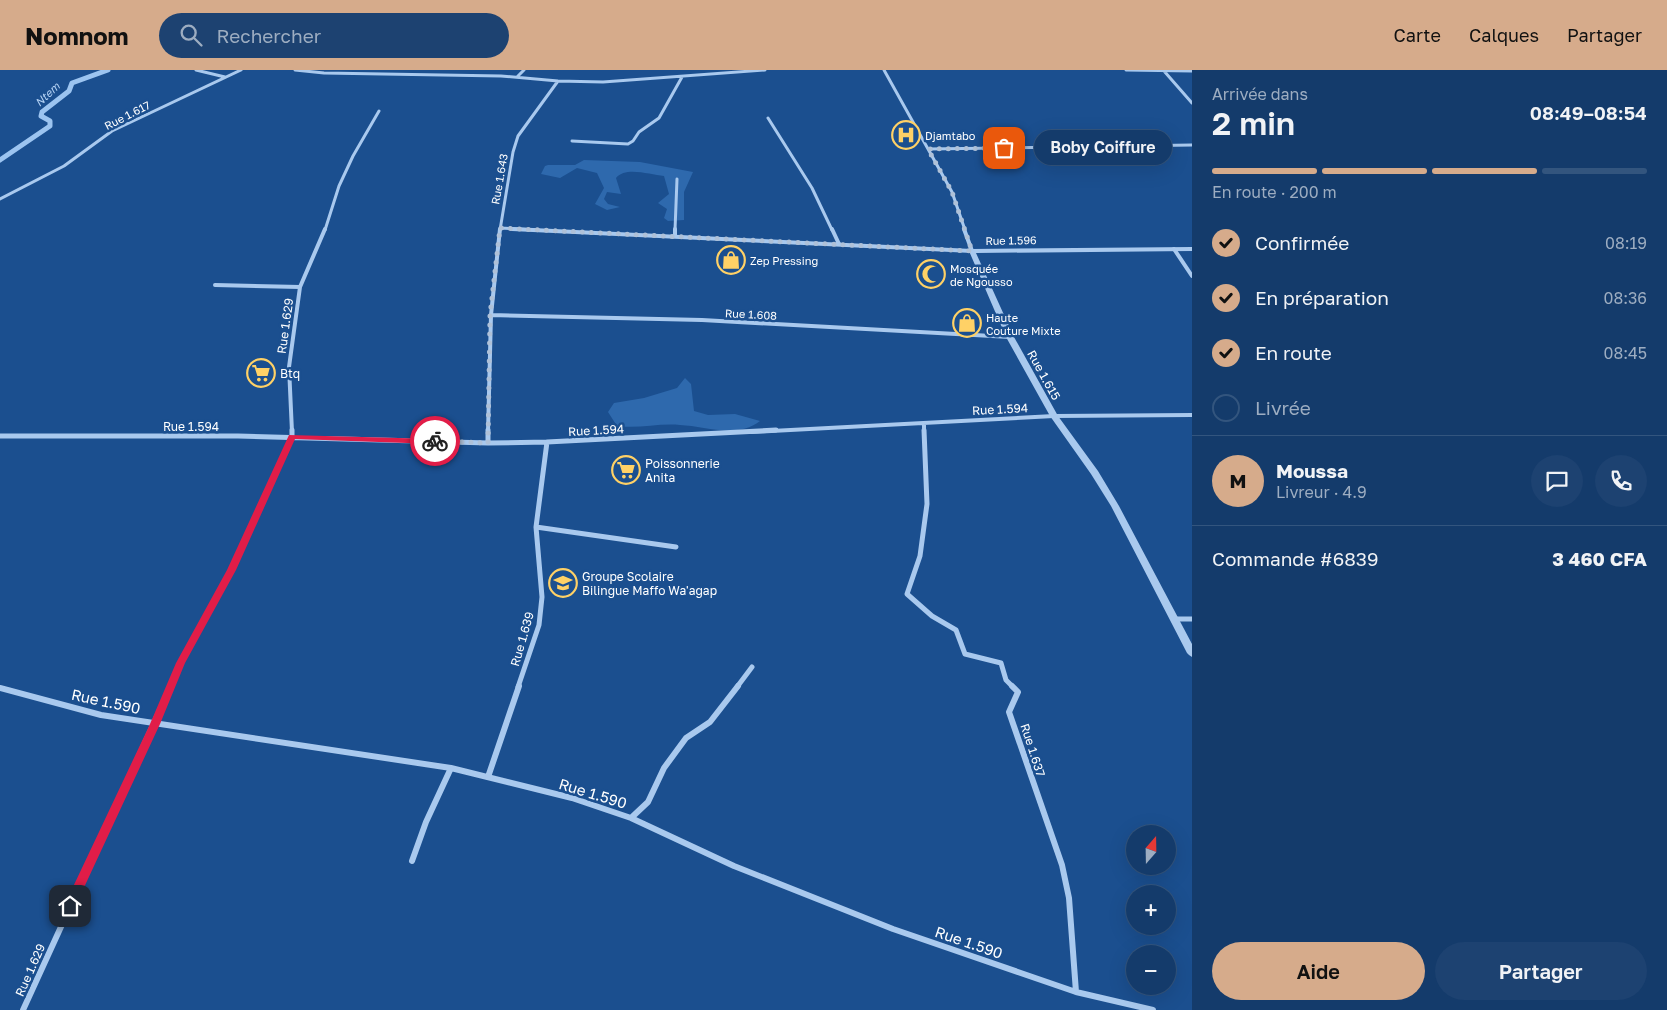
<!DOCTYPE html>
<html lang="fr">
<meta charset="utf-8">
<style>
:root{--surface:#143b6b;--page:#1d4271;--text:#f1f3f6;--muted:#9dadc1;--line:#33557e;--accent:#d6ab8b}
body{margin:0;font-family:"Golos Text",sans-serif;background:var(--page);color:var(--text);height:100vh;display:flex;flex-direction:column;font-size:19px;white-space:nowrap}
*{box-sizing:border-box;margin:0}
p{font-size:16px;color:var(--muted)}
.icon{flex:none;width:28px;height:28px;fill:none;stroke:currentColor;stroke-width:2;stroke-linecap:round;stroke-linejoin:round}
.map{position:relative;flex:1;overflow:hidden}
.sheet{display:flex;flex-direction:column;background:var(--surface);width:475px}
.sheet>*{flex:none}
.needle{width:32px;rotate:20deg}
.fabs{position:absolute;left:1126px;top:755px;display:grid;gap:10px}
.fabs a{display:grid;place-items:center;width:50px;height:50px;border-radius:50%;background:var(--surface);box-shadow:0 5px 20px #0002,0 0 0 1px var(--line);font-size:25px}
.pin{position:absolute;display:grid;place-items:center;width:42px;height:42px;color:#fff;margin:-21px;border-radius:10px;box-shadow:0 2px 8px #0006}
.courier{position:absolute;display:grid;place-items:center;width:50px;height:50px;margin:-25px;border:4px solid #e11d48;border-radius:50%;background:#fff;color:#222;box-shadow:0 1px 6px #0007}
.bubble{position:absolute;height:35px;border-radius:18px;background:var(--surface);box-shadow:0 5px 20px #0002,0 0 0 1px var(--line);font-size:16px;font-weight:600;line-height:35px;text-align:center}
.summary em{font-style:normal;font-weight:600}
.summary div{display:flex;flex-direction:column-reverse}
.summary{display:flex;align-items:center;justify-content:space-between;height:85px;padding:0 20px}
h1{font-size:32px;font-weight:600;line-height:38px}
.bar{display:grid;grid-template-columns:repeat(4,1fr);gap:8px 5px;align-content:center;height:60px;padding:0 20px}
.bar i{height:6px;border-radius:4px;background:var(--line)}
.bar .active{background:var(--accent)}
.bar p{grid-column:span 4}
.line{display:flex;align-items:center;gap:12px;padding:0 20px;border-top:1px solid var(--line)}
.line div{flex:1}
.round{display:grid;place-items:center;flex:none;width:52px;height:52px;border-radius:26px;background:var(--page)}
ol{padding:0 20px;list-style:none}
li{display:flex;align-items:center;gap:15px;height:55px}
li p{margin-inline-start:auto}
li .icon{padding:5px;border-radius:50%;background:var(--accent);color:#111;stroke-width:4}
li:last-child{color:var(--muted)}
li i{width:28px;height:28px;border:2px solid var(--line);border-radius:50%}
.action{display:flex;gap:10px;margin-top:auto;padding:10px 20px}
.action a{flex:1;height:58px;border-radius:30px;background:var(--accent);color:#111;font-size:20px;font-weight:600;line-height:58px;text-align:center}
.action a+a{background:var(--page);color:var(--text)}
header{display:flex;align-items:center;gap:30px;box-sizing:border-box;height:70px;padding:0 25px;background:var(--accent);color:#111}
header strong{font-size:24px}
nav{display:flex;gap:28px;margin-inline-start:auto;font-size:18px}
.search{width:350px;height:45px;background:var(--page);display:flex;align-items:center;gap:12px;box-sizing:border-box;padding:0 18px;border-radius:28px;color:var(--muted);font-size:19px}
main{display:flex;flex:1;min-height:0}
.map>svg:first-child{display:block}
.green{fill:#2e69ad}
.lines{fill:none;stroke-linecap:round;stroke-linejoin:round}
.stream{stroke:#9cc4f0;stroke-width:5}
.minor-far3{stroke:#a9c9ee;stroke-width:3}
.minor-far2{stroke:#a9c9ee;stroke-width:4}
.minor-far1{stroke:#a9c9ee;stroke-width:5}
.minor{stroke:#a9c9ee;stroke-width:6}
.tertiary{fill:#a9c9ee;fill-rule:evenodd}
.route{fill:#e11d48}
.done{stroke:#afc1d8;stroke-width:5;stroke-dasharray:0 9}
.labels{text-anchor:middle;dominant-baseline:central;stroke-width:5;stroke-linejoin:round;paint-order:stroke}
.far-water-label{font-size:11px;font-style:italic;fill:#b5d3f5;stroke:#1b4f8f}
.far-street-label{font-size:11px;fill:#fff;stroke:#1b4f8f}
.far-poi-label{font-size:11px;fill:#fff;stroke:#1b4f8f;text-anchor:start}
.street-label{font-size:12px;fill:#fff;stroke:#1b4f8f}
.poi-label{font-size:12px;fill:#fff;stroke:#1b4f8f;text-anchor:start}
.near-street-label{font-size:15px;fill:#fff;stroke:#1b4f8f}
</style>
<header>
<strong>Nomnom</strong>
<div class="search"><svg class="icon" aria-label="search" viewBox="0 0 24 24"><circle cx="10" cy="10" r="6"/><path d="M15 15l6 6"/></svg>Rechercher</div>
<nav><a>Carte</a><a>Calques</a><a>Partager</a></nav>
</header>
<main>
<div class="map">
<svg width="1192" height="940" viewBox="0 0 1192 940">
<rect width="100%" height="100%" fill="#1b4f8f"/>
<!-- green -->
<path class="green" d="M584,90l56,2 53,10 -9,20v28l-16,1 -4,-3 3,-9 -9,-6 11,-9 -5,-18c-14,-1 -38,-10 -48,2l5,16 -14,-2 -3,7 4,5 12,3 -13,3 -12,-6 9,-16 -7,-15 -20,-5 -17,10 -19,-4 4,-8 3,-1h27z
M685,308l6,6 3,27 14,4 27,-1 25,7c-23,18 -55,5 -80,4 -21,-2 -42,4 -63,1l-9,-14 6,-9 30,-5 33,-10z"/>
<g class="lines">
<!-- stream -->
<path class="stream" d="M0,90l50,-34v-5l-9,-5 1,-4 27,-21 3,-8 36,-13"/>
<!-- minor-far3 -->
<path class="minor-far3" d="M196,0l29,7
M295,0l29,3 177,3 57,5 45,1 162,-12
M884,0l68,122 13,38
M1126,0l66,1
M1164,1l28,32
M517,7l7,-7
M768,48l44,70 20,42
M572,71l56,3 5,-3 6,-9 20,-14 23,-41
M928,79l264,-4
M0,129l64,-33 48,-35 129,-61
M500,158l38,2
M325,160l14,-44 14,-30 26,-45
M500,160l13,-78 5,-16 40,-55
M675,160l2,-51"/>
<!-- minor-far2 -->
<path class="minor-far2" d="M512,159l460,22 -8,-22
M832,159l7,15
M675,165v-6
M1174,179l18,27
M215,215l85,2
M491,245l211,5 308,17
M924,354v8
M292,362l-3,-65 11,-80 25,-58
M488,362l3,-117 9,-86
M751,362l303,-16 138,-1"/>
<!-- minor-far1 -->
<path class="minor-far1" d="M924,360l3,74 -7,52 -13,38 25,22 24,14 9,24 36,9 5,17 7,7
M0,366h238l250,7 59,-1 229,-12
M488,373v-13
M536,457l140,20
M1176,549h16
M171,617l10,-24 51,-93 60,-133v-7
M518,617l21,-62 3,-28 -6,-70 11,-85
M737,617l15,-20"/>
<!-- minor -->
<path class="minor" d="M1012,616l6,6 -9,20 53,153 7,33 7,94
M0,618l101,27 350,53 121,30 59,20 103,48 159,63 183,63 77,18
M488,707l31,-91
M631,748l17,-16 16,-34 22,-30 24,-16 28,-36
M412,791l14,-39 25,-54
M23,940l148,-324"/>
<!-- tertiary -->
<path class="tertiary" d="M1192,177v4l-216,2 38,84 44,79 40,55 21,35 73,138v13l-3,-2 -2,-2 -76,-147 -20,-32 -41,-58 -44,-79 -37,-86 3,-2z"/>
</g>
<!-- route -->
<path class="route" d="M289,365l146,4 3,2 -3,3 -140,-5 -59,131 -51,93 -25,61 -86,185h-8l-2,-3 86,-182 26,-61 51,-93z"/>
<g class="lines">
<!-- done -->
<path class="done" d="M435,371l53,2 2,-128 10,-87 472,23 -20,-59 -24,-43 76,-1"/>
</g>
<!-- icons -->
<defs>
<symbol id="hospital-ring" viewBox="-11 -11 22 22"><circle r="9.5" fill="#1b4f8f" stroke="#ffd166" stroke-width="1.5"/><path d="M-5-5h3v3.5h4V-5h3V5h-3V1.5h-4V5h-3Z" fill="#ffd166"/></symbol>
<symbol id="shop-ring" viewBox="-11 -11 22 22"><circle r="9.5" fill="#1b4f8f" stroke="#ffd166" stroke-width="1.5"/><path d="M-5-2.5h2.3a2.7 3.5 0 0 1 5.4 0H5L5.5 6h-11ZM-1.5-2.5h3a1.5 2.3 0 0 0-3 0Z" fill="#ffd166"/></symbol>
<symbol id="mosque-ring" viewBox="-11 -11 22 22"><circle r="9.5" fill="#1b4f8f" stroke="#ffd166" stroke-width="1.5"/><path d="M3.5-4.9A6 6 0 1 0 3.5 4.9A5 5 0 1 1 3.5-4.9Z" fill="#ffd166"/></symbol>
<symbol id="supermarket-ring" viewBox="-11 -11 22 22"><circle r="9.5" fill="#1b4f8f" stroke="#ffd166" stroke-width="1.5"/><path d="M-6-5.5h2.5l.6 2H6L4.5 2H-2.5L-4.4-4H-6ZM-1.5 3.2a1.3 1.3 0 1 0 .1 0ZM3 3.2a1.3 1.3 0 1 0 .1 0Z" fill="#ffd166"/></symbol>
<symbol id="school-ring" viewBox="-11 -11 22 22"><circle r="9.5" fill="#1b4f8f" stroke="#ffd166" stroke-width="1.5"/><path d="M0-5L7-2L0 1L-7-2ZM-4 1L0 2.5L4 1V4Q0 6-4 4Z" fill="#ffd166"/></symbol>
</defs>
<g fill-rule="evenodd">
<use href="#hospital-ring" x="890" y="49" width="32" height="32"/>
<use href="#shop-ring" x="715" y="174" width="32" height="32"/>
<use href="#mosque-ring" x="915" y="188" width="32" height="32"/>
<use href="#shop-ring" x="951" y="237" width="32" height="32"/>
<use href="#supermarket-ring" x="245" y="287" width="32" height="32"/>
<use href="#supermarket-ring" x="610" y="384" width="32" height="32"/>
<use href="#school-ring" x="547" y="497" width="32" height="32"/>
</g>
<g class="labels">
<!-- far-water labels -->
<g class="far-water-label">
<text transform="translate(47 24) rotate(-43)">Ntem</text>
</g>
<!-- far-street labels -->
<g class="far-street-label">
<text transform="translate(127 45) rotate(-27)">Rue 1.617</text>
<text transform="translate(499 109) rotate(-80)">Rue 1.643</text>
<text transform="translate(1011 170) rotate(-1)">Rue 1.596</text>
<text transform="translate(751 244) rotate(3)">Rue 1.608</text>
</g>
<!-- far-poi labels -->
<g class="far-poi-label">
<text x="925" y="65">Djamtabo</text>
<text x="750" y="190">Zep Pressing</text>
<text x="950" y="198">Mosquée<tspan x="950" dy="13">de Ngousso</tspan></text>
<text x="986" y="247">Haute<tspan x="986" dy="13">Couture Mixte</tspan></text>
</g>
<!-- street labels -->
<g class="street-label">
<text transform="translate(285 256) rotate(-82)">Rue 1.629</text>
<text transform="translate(1044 305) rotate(61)">Rue 1.615</text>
<text transform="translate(1000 339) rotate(-3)">Rue 1.594</text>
<text x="191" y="356">Rue 1.594</text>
<text transform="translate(596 360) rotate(-3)">Rue 1.594</text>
<text transform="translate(522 569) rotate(-74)">Rue 1.639</text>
<text transform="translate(1033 680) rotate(72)">Rue 1.637</text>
<text transform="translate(30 900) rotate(-66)">Rue 1.629</text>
</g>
<!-- poi labels -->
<g class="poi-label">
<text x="280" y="303">Btq</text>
<text x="645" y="393">Poissonnerie<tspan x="645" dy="14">Anita</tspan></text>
<text x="582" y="506">Groupe Scolaire<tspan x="582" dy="14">Bilingue Maffo Wa'agap</tspan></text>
</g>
<!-- near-street labels -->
<g class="near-street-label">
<text transform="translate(106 631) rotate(12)">Rue 1.590</text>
<text transform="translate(593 723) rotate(17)">Rue 1.590</text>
<text transform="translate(969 872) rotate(19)">Rue 1.590</text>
</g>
</g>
</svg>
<div class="fabs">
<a><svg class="needle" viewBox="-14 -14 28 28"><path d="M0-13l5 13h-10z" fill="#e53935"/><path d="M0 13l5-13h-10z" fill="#9dadc1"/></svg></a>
<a>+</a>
<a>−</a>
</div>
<div class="pin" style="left:1004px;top:78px;background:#ea580c"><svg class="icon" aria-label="bag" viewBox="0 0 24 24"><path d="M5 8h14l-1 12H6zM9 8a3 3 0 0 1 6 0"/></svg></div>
<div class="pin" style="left:70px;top:836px;background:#1f2937"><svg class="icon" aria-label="home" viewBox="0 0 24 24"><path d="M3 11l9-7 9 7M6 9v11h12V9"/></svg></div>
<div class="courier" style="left:435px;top:371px"><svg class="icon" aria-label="bike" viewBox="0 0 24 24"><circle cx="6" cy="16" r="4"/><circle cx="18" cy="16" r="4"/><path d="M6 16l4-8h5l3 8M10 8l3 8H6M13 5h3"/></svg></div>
<div class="bubble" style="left:1034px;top:60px;width:138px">Boby Coiffure</div>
</div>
<section class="sheet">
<div class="summary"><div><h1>2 min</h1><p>Arrivée dans</p></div><em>08:49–08:54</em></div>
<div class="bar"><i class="active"></i><i class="active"></i><i class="active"></i><i></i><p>En route · 200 m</p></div>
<ol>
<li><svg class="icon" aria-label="check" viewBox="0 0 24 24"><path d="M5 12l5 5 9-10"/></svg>Confirmée<p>08:19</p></li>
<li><svg class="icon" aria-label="check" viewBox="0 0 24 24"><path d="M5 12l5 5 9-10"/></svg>En préparation<p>08:36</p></li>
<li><svg class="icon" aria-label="check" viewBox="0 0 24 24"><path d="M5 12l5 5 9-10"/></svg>En route<p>08:45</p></li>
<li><i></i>Livrée</li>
</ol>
<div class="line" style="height:90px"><b class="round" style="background:var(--accent);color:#111">M</b><div><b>Moussa</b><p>Livreur · 4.9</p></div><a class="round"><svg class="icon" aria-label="chat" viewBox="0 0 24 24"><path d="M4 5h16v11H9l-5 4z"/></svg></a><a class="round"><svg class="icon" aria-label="phone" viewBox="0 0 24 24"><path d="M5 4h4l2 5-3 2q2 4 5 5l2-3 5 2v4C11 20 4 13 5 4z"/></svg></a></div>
<div class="line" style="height:65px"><div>Commande #6839</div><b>3 460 CFA</b></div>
<div class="action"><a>Aide</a><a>Partager</a></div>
</section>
</main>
